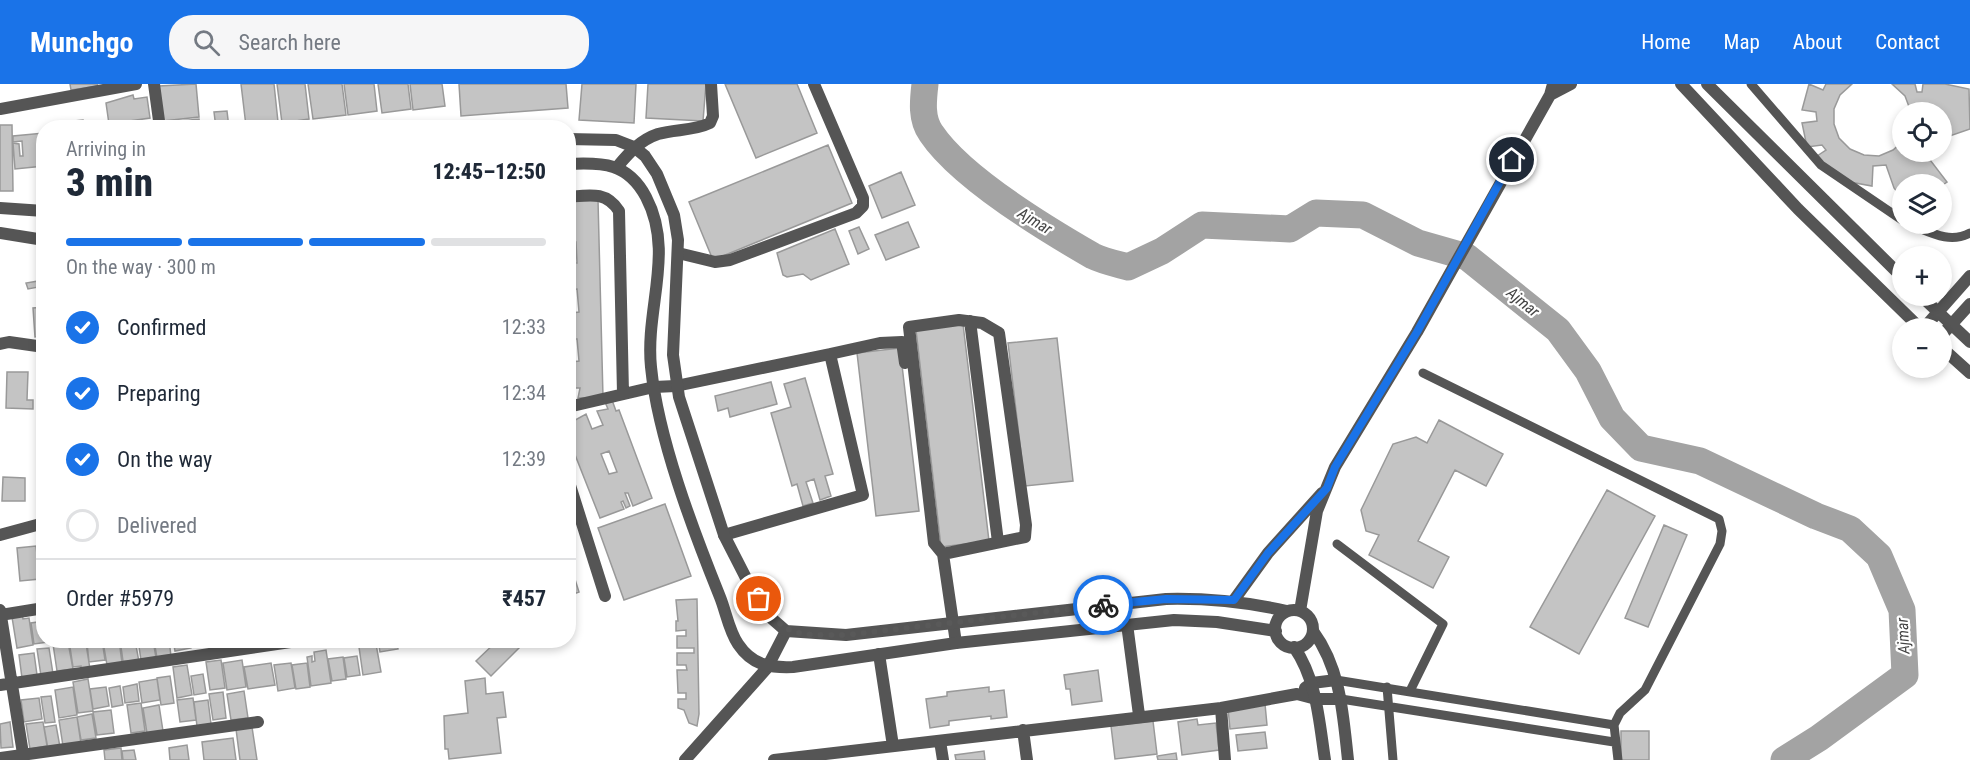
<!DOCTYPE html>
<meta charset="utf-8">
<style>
:root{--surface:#fff;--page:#f6f6f7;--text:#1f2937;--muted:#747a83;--line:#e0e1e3;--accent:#1a73e8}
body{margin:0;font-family:"Roboto Condensed",sans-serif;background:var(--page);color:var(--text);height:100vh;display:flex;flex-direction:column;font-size:22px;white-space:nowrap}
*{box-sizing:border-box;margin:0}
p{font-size:20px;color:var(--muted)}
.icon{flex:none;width:33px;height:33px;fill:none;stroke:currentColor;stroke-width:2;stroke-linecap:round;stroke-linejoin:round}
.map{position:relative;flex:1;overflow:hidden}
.panel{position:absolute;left:36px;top:36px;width:540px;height:528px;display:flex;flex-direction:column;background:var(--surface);border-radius:24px;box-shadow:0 3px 9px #0003}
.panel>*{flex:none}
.tools{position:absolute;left:1892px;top:18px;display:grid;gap:12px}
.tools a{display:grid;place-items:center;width:60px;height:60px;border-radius:50%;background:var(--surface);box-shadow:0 3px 9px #0003;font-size:30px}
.pin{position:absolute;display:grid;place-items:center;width:51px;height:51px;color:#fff;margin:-26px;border:3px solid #fff;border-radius:50%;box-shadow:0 2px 6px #0007}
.courier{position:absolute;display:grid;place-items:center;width:60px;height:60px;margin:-30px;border:4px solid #1a73e8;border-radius:50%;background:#fff;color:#222;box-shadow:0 2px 8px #0007}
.overview em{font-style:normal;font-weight:800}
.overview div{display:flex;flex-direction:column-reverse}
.overview{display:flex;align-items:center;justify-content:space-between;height:102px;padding:0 30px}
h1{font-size:39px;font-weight:800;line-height:45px}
.bar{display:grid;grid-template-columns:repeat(4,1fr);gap:9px 6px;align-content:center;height:72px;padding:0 30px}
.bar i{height:8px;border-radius:4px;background:var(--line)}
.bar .active{background:var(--accent)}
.bar p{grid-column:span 4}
.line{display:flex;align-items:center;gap:15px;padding:0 30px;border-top:2px solid var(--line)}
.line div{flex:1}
ol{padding:0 30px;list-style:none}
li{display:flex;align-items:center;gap:18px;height:66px}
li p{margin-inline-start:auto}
li .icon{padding:6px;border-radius:50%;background:var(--accent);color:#fff;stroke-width:4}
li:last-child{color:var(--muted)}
li i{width:33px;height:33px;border:3px solid var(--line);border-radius:50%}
header{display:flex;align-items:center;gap:36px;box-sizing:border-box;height:84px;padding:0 30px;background:var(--accent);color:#fff}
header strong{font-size:28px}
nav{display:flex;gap:33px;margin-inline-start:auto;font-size:21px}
.search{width:420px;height:54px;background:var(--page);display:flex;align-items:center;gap:15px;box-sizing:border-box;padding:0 21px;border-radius:24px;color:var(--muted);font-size:22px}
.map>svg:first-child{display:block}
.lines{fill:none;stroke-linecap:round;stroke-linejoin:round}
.river{stroke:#a3a3a3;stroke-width:27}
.building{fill:#c4c4c4;stroke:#999;stroke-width:1.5;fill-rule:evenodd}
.service{stroke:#555;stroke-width:9}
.minor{stroke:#555;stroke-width:12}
.tertiary{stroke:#555;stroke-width:12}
.done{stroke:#595959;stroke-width:6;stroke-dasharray:0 10.8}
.route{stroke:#1a73e8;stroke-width:8}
.labels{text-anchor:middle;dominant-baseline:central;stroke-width:4.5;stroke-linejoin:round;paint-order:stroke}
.water-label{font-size:16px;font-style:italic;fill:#444;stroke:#fff}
</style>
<header>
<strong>Munchgo</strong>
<div class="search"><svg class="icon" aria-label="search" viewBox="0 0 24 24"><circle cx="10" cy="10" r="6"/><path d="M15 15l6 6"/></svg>Search here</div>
<nav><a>Home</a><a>Map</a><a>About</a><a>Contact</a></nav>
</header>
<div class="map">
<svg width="1970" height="676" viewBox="0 0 1970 676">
<rect width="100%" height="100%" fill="#fff"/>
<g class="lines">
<!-- river -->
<path class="river" d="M925,0c-2,17 -4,35 6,49 30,45 115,96 162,123 10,5 24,8 35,11l34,-16 40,-26 88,4 26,-16 47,2 55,28 49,14 91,73 30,41 24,47 29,30 59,13 116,55 34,13 29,27 23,54 3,65 -86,63 -35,22"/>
</g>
<!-- building -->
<path class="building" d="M70,0h27l1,2 -27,4z
M196,0l3,33 -36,4 -4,-35z
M241,0h33l4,38 -32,4z
M277,0h28l4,35 -27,4z
M308,0h34l4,31 -33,4z
M344,0h30l3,27 -29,4z
M378,0h30l3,25 -29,4z
M410,0h32l3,22 -32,4z
M459,0h107l2,24 -107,8z
M582,0h54l-2,39 -55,-3z
M648,0h58l-3,37 -57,-3z
M725,0h72l20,49 -61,25z
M1809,0l14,6 3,-6h26l-12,11 -6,14v15l5,14 11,11 14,6 15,1 14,-6 9,-8v10h22l23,30 -6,4 -39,-2v14l-8,-10 -8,-23 -13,1 -1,20 -33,-6 -25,-22 12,-8 -4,-5 -15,2 -5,-24 15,-2 -1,-9 -14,-2z
M1892,0h23l2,8h5l1,-8h22l24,5 1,40 -29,10v-27h-30l-6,-16z
M133,11l1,4 13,-2 3,21 -41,6 -3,-21z
M227,27l2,17h-13l-2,-16z
M199,35l1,9h-37l-1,-5z
M83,36v8h-19v-6z
M0,41h12l1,66h-13z
M44,49v21h-3l3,12 -29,3 -2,-26 6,1 1,12h3l-1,-15 -9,1v-6z
M828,61l24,58 -139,57 -24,-58z
M901,88l14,33 -33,13 -13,-32z
M598,116l5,197 -25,1 2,-10h-9l3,10h-6v-135h9l-1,-21h-7l3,11 -3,1 -1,6v-59l3,14h4v-14zM577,205l2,23 -8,1 3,-3 -5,-20zM571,255h6l2,22 -8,1v-3l3,-1z
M908,138l11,25 -33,13 -11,-25z
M859,143l10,22 -11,5 -9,-23z
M835,145l14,35 -38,16 -8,-6 -16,3 -4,-2 -6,-22z
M44,196v6l-16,3 -2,-6z
M44,223v35h-2v-6l-7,1 -2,-29z
M963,240l26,217 -48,6 -25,-217z
M1057,254l16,143 -48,5 -17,-143z
M900,264l19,163 -43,5 -19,-163z
M7,288h21l-1,28h6v9l-27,-1z
M805,294l28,96 -8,2 6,20 -11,4 -6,-21 -8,3 7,21 -10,3 -6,-22 -5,2 -21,-73 20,-6 -7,-23z
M771,298l6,22 -47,13 -2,-9 -10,3 -3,-15z
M612,316l4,11 3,-1 33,88 -19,8 -5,-13h-3l5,13 -4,2 -3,-7 -2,1 3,7 -24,9 -32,-81v-13l18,-10 6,15 11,-4 -6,-14 11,-2 -3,-7zM609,367l8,21 -8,2 -8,-20z
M1439,336l64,34 -17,32 -31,-16 -37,71 31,16 -16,31 -64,-33 10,-20 -13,-4 -5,-21 32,-66 23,-7 11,6z
M3,393l22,1v23h-23z
M1607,406l48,26 -76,138 -49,-27z
M665,420l26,72 -67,24 -26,-72z
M1664,441l23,10 -39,92 -23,-9z
M36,462l4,33 -20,2 -3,-33z
M568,473l11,35 -11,4z
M697,515l2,115 -2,12 -8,-3 -5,-13 -6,-2v-9h8v-6h-8l-1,-23h10l-1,-5h-9v-12h17v-5h-17v-12h9v-6l-10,1v-10h2l-2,-21z
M22,531l1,4 6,-1 4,27 -16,3 -5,-31z
M44,537v19l4,2 -14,2 -3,-21z
M102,556l3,20 -16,2 -2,-19z
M119,556l3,23 -15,2 -4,-23z
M120,556h15l4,22 -16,-1z
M138,556h15l3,18 -15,2z
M154,556h15l2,16 -14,2z
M173,556h17l1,8 -16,3z
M378,556h18l2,9 -18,3z
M498,556h29l-36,36 -15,-15z
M68,558l5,27 -16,2 -4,-27z
M86,560l4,25 -9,1v-4l-8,1 -3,-20z
M376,560l5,28 -18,3 -4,-28z
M49,564l4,26 -12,2 -4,-27z
M326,566l5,33 -20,3 -4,-29 5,-1v6l3,-1 -1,-9z
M34,569l3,22 -15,3 -3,-23z
M357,572l3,19 -13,2 -3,-19z
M343,573l3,22 -14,2 -4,-22z
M221,576l4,28 -15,2 -4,-28z
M242,576l4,27 -19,3 -4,-27z
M271,579l4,22 -27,4 -4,-22z
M291,579l4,25 -17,3 -4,-26z
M307,579l3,24 -14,2 -4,-24z
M187,581l5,30 -15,3 -4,-31z
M1098,586l4,31 -30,4 -2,-16h-4l-2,-14z
M203,590l3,19 -12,2 -3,-19z
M170,592l4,27 -13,2 -4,-27z
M485,594l1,16 17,-2 3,25 -9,1 4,35 -52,6 -1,-10h-3l-1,-33 24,-3 -3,-32z
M88,595l5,32 -15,2 -5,-31z
M157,595l3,21 -18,3 -3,-21z
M137,600l2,17 -14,2 -2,-16z
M120,602l3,19 -11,2 -3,-19z
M73,603l4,28 -18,3 -4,-28z
M106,603l3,19 -16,3 -3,-20z
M989,603v5l15,-2 3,27 -16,2v-3l-42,5v4l-19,3 -4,-29 21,-3v-4z
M244,607l4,27 -17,2 -4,-26z
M223,608l3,26 -13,2 -4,-26z
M51,612l4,26 -10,1 -4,-26z
M39,614l3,21 -18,3 -3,-22z
M193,614l3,22 -16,2 -3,-22z
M208,616l3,24 -14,2 -3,-24z
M141,619l4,28 -14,2 -4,-28z
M1265,620l2,21 -37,4 -2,-21z
M159,621l4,26 -16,2 -4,-25z
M111,626l3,23 -17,2 -4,-23z
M92,630l4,24 -15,2 -4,-23z
M77,633l4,27 -18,2 -4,-26z
M1197,635l1,6 18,-2 3,27 -37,5 -4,-33z
M1153,637l4,33 -42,5 -4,-33z
M10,638l3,25 -12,1 -1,-24z
M43,638l4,24 -17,3 -4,-25z
M56,641l4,22 -12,2 -4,-22z
M252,643l5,33h-17l-4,-31z
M1621,647h28v29h-28z
M1265,648l2,16 -29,3 -2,-16z
M233,654l3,22h-32l-2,-18z
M187,661l2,15h-19l-1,-12z
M121,664l1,12h-17l-1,-10z
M134,666l2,10h-13l-1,-9z
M984,667l1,9h-29l-1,-5z
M1176,669l1,7h-19l-1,-4z"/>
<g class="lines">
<!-- service -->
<path class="service" d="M1751,0l70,81 81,55
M1909,140c21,8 40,20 61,9
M1423,289l296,146 3,12 -2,13 -75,146 -25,23 -6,12 4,35
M1337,460l106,80 -33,67
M1336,596l278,45
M1387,603l6,73
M1341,615l273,43"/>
<!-- minor -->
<path class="minor" d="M154,0l6,44
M0,25l136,-25
M617,83c12,-14 23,-27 41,-33 18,-5 36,-3 52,-11l3,-7 -2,-32
M568,113c22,-2 38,-6 51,14l4,182
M678,169l37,9 15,-2 126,-47 7,-7v-8l-49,-114
M959,236l23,3 17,10 27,192 -1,12 -82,17 -9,-11 -25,-216z
M970,237l28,221
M0,260l9,-2 35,5
M830,270l50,-11 22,-1 3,21
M568,323l86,-20 22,-1 154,-32 33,141 -139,40
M568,395l37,117
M0,451l44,-12
M943,470l13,89
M0,526l24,150
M0,531l44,-7
M1127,540l12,91
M879,570l14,92
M0,601l304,-45
M1305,604l7,-5 24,-3
M1221,624l4,52
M1023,646l4,30
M940,657l3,19
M0,674l258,-36
M685,676l82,-92 19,-37
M774,676l447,-52 76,-14 19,5h25"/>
<!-- tertiary -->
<path class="tertiary" d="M1681,0l117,125 122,119
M1707,0l195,193
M1550,11l21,-11
M568,55l48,1 18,7 11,9 12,18 17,41 4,25 -5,115 6,42 45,138 23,45 23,37 16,14 60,4 320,-36c42,-1 80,3 121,12
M568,80c35,-2 60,-1 78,33 29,55 -1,111 5,170 7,71 42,163 69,230 6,15 9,34 18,47 14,21 31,24 55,23l163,-24 218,-23 43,2 59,9
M0,124l44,3
M0,149l44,7
M1921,212l49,46
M1924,244l46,-52
M1941,252l29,-32
M1941,263l29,26
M1234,516l34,-47 54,-60
M1275 545a19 19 0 1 1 38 0a19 19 0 1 1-38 0Z
M1300,527l17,-100 18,-44 82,-135 133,-237 3,-11
M1313,547c28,38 30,84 35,129
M1294,563c23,33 25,74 31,113"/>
</g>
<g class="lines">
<!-- done -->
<path class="done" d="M759,515c26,40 42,36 87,36l257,-30"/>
<!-- route -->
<path class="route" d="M1103,521l63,-6 68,1 34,-47 59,-65 8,-21 82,-135 95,-172"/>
</g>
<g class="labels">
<!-- water labels -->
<g class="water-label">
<text transform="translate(1035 137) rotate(31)">Ajmar</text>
<text transform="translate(1523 218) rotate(39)">Ajmar</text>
<text transform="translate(1903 552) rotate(-93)">Ajmar</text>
</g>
</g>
</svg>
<div class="tools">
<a><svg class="icon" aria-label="locate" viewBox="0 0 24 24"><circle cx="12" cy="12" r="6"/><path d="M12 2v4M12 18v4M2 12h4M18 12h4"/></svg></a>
<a><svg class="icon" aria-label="layers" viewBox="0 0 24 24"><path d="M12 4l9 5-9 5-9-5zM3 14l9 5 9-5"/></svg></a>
<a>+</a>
<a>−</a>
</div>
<div class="pin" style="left:759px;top:515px;background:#ea580c"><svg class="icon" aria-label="bag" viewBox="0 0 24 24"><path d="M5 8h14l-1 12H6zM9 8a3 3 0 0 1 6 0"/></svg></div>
<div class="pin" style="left:1512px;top:76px;background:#1f2937"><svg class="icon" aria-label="home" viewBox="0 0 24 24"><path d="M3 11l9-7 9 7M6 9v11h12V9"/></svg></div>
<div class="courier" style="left:1103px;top:521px"><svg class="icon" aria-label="bike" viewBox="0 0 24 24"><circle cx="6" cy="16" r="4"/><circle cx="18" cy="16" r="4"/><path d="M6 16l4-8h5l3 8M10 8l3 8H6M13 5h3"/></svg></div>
<section class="panel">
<div class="overview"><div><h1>3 min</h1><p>Arriving in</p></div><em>12:45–12:50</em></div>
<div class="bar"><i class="active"></i><i class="active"></i><i class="active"></i><i></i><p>On the way · 300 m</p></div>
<ol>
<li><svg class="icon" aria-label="check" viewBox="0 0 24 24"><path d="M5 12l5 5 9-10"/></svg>Confirmed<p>12:33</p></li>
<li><svg class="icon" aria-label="check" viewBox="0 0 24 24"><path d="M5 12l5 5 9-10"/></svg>Preparing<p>12:34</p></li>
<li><svg class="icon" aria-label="check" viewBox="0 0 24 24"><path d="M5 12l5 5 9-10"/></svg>On the way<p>12:39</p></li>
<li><i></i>Delivered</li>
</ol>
<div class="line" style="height:78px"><div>Order #5979</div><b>₹457</b></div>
</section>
</div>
